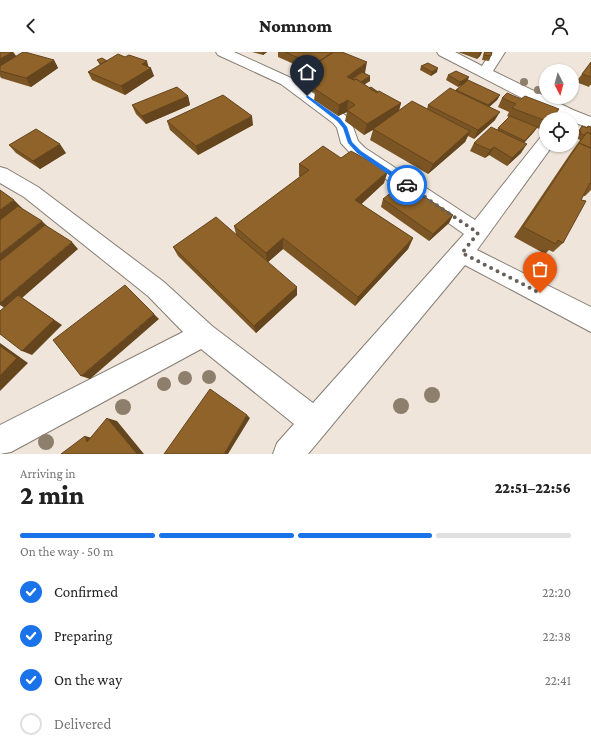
<!DOCTYPE html>
<meta charset="utf-8">
<style>
:root{--surface:#fff;--page:#f6f6f6;--text:#222;--muted:#767676;--line:#e0e0e0;--accent:#1a73e8}
body{margin:0;font-family:"Crimson Pro",serif;background:var(--page);color:var(--text);height:100vh;display:flex;flex-direction:column;font-size:15px;white-space:nowrap}
*{box-sizing:border-box;margin:0}
p{font-size:13px;color:var(--muted)}
.icon{flex:none;width:22px;height:22px;fill:none;stroke:currentColor;stroke-width:2;stroke-linecap:round;stroke-linejoin:round}
.map{position:relative;height:402px;overflow:hidden}
.panel{display:flex;flex-direction:column;background:var(--surface);flex:1}
.panel>*{flex:none}
.needle{width:26px;rotate:174deg}
.buttons{position:absolute;left:539px;top:12px;display:grid;gap:8px}
.buttons a{display:grid;place-items:center;width:40px;height:40px;border-radius:50%;background:var(--surface);box-shadow:0 1px 3px #0004;font-size:20px}
.pin{position:absolute;display:grid;place-items:center;width:34px;height:34px;color:#fff;margin:-41px -17px;border-radius:50% 50% 50% 0;rotate:-45deg;box-shadow:0 0 4px #0007}
.pin .icon{rotate:45deg}
.courier{position:absolute;display:grid;place-items:center;width:40px;height:40px;margin:-20px;border:3px solid #1a73e8;border-radius:50%;background:#fff;color:#222;box-shadow:0 1px 5px #0007}
.head em{font-style:normal;font-weight:800}
.head div{display:flex;flex-direction:column-reverse}
.head{display:flex;align-items:center;justify-content:space-between;height:68px;padding:0 20px}
h1{font-size:26px;font-weight:800;line-height:30px}
.bar{display:grid;grid-template-columns:repeat(4,1fr);gap:6px 4px;align-content:center;height:48px;padding:0 20px}
.bar i{height:5px;border-radius:3px;background:var(--line)}
.bar .active{background:var(--accent)}
.bar p{grid-column:span 4}
ol{padding:0 20px;list-style:none}
li{display:flex;align-items:center;gap:12px;height:44px}
li p{margin-inline-start:auto}
li .icon{padding:4px;border-radius:50%;background:var(--accent);color:#fff;stroke-width:4}
li:last-child{color:var(--muted)}
li i{width:22px;height:22px;border:2px solid var(--line);border-radius:50%}
header{display:flex;justify-content:space-between;align-items:center;height:52px;padding:0 20px;background:var(--surface);font-size:18px;font-weight:800}
.map>svg:first-child{display:block}
.lines{fill:none;stroke-linecap:round;stroke-linejoin:round}
.street-casing{stroke:#857d74;stroke-width:2}
.street{fill:#fff;fill-rule:evenodd}
.tree{fill:#8e7f6c}
.wall{fill:#7b5523}
.shaded-wall{fill:#64451d}
.building{fill:#8f6329;stroke:#64451d}
.route{fill:#1a73e8}
.done{stroke:#66605a;stroke-width:4;stroke-dasharray:0 7.2}
</style>
<header><svg class="icon" aria-label="back" viewBox="0 0 24 24"><path d="M15 5l-7 7 7 7"/></svg>Nomnom<svg class="icon" aria-label="person" viewBox="0 0 24 24"><circle cx="12" cy="8" r="4"/><path d="M4 21q1-7 8-7t8 7"/></svg></header>
<div class="map">
<svg width="591" height="402" viewBox="0 0 591 402">
<rect width="100%" height="100%" fill="#efe5db"/>
<g class="lines">
<defs>
<path id="street" d="M216,0h18l57,26 54,37 8,12 5,14 7,7 110,72 65,-82 6,-2v9h7l-76,105 114,57v25l-126,-67 -157,189h-35l4,-11 17,-19 -93,-75 -190,103 -11,2v-29l183,-93 -35,-36 -124,-99 -24,-14v-16l7,2 31,18 126,95 48,44 101,77 151,-169 -111,-78 -12,-13 -4,-15 -4,-5 -52,-39 -63,-29z
M437,0h18l27,14 9,-14h14l-12,19 80,39 18,7v11l-19,-6v-3l-11,-1 -122,-63z"/>
</defs>
<!-- street casing -->
<use href="#street" class="street-casing"/>
<!-- street -->
<use href="#street" class="street"/>
</g>
<!-- trees -->
<g class="tree">
<circle cx="524" cy="30" r="4"/>
<circle cx="538" cy="38" r="4"/>
<circle cx="209" cy="325" r="7"/>
<circle cx="185" cy="326" r="7"/>
<circle cx="164" cy="332" r="7"/>
<circle cx="432" cy="343" r="8"/>
<circle cx="401" cy="354" r="8"/>
<circle cx="123" cy="355" r="8"/>
<circle cx="46" cy="390" r="8"/>
</g>
<!-- wall -->
<path class="wall" d="M0,0h13l3,4 38,4 4,8 -27,19 -30,-9 -1,-2z
M252,0h15l-4,3z
M278,0h55l32,21 5,8 -6,3 5,4 32,15 -2,7 28,-1 1,-4 27,-14 8,-7 -5,3 -12,-7 2,-5 19,6 33,14 -3,5 -8,7 6,13 -21,19 -6,-3 -3,6 -37,32 -58,-34 3,-10 -9,5 -19,-14 2,-9 -9,4 -24,-16 1,-7 -17,-8v-11l7,-5 -27,-12z
M458,0h24l-2,4 -3,3z
M484,0h8l-1,4 -2,5 -7,-1z
M97,8l52,7 5,9 -29,19 -33,-15 -4,-8 12,-7z
M591,10v23h-1l-1,2 -13,-5z
M421,14l16,6 -6,4 -11,-6z
M507,41l39,26v10l-2,2 -7,-3 -13,15 -3,10 -14,13 -18,-11 -4,3 -15,-7 4,-8 23,-13 1,-2 11,-11 -2,-1 2,-4 -11,-5 4,-9z
M188,44l2,9 -44,19 -10,-10 -4,-9z
M167,69l86,4 -55,30 -28,-25z
M582,74l4,2 2,-2 3,1v63l-6,6h-2l-2,4 -18,43 -10,9 -4,-2 -4,4 -31,-17 56,-83 10,-14 -4,-2 1,-1 -2,-1z
M9,93l57,8 -26,16 -24,-16z
M341,106l43,25 -23,21 52,34 -5,11 -53,57 -72,-57 -15,13 29,33 -41,38 -78,-77 -5,-9 63,-13 -2,-8 66,-49 -1,-1v-12z
M383,147l70,16 -4,8 -20,18 -48,-34z"/>
<!-- shaded-wall -->
<path class="shaded-wall" d="M13,0l6,8 -19,11v-12z
M262,0h5l-4,3z
M480,0h2l-2,4 -3,3z
M54,8l4,8 -27,19 -5,-9z
M147,9l2,8 2,-1 3,8 -29,19 -4,-9 21,-22z
M367,10l-2,11 -10,8 -8,-4z
M438,16l-1,4 -6,4 1,-4z
M370,24v5l-11,7v-5z
M469,25l-2,5 -9,5 2,-5z
M500,43l-3,5 -11,10 2,-5z
M188,44l2,9 -44,19 -4,-8z
M348,48l-1,12 -9,4 1,-11z
M401,51l-3,11 -34,21 3,-11z
M500,60l-5,8 -21,19 4,-9z
M252,64l1,9 -55,30 -2,-9z
M537,75l-3,5 -12,13 3,-4z
M470,79l-5,11 -37,32 5,-10z
M60,92l6,9 -26,16 -7,-8z
M527,92l-6,9 -14,13 5,-8z
M494,95l-5,8 -4,3 5,-8z
M388,119l-4,12 -31,29 2,-12z
M14,148l8,8 -22,16v-14z
M453,163l-4,8 -20,18 4,-7z
M42,169l8,8 -50,39v-14z
M283,186v11l-16,14 -1,-10z
M413,186l-5,11 -53,57 3,-9z
M72,190l6,7 -56,49 40,27 -30,30 -10,-4 -14,-41 -8,-5v-2z
M297,235v8l-41,38 -2,-7z
M154,262l5,5 -69,60 -9,-3z
M0,291l28,20 -28,28z
M247,363l3,3 -22,36h-4z
M107,366l10,3 27,33h-7z
M85,384l11,3 -9,3z"/>
<!-- building -->
<path class="building" d="M0,0h13l-13,7z
M23,0h2l29,8 -28,18 -26,-7v-5z
M285,0h48l-17,11 -1,-1 -2,2z
M334,0h8l25,10 -20,15 7,3 2,-1 20,13 3,-1 22,12 -34,21 -20,-14 8,-5 -7,-5 -9,5 -24,-16 5,-5 -22,-10 17,-12 2,1z
M485,0h7l-1,4 -7,-1z
M118,2l7,3 4,-2 18,6 -5,3 9,4 -30,18 -33,-14z
M102,6l5,3 -6,3 -4,-4z
M591,10v15l-9,-3z
M428,11l10,5 -6,4 -11,-6z
M456,19l13,6 -9,5 -12,-7z
M362,20l8,4 -9,6 -5,-3 -2,1 -2,-1z
M468,28l32,15 -12,10 -32,-15z
M177,35l11,9 -46,20 -10,-11z
M371,35l7,5h-2l-7,-4z
M450,36l50,24 -22,18 -50,-25z
M507,41l14,6 4,-3 34,13 -3,4h3l-6,6h-7v2l-34,-13 4,-4 -14,-6z
M223,43l29,21 -56,30 -29,-25z
M412,49l58,30 -37,33 -60,-35z
M510,64l27,11 -12,14 -27,-13z
M582,74l5,2 1,-2 3,1v7l-4,-2 -3,3 -4,-1 1,-2 -2,-1z
M491,75l36,17 -15,14 -18,-11 -4,3 -16,-7z
M36,77l24,15 -27,17 -24,-16z
M587,80l4,2v14l-12,-5z
M579,91l12,5v36l-1,-1 -9,17 5,1 -23,42 -5,-3 -2,4 -33,-17z
M323,94l18,12 10,-7 37,20 -33,29 58,38 -55,59 -75,-59 -17,15 -32,-27 75,-56 -10,-6z
M403,131l50,32 -20,19 -50,-35z
M0,138l14,10 -14,10z
M18,154l24,15 -42,33v-34z
M216,165l81,70 -43,39 -81,-79z
M45,173l27,17 -72,61v-42z
M125,233l29,29 -73,62 -28,-36z
M18,243l36,25 -32,31 -22,-17v-23z
M0,294l17,12 -17,18z
M210,337l37,26 -23,39h-60z
M107,366l30,36h-76l24,-18 2,6z"/>
<!-- route -->
<path class="route" d="M307,43l33,23 7,9 5,15 9,9 48,32v3h-4l-48,-33 -9,-10 -5,-15 -6,-7 -31,-24z"/>
<g class="lines">
<!-- done -->
<path class="done" d="M407,133l71,48 -16,20 78,40"/>
</g>
</svg>
<div class="buttons">
<a><svg class="needle" viewBox="-14 -14 28 28"><path d="M0-13l5 13h-10z" fill="#e53935"/><path d="M0 13l5-13h-10z" fill="#767676"/></svg></a>
<a><svg class="icon" aria-label="locate" viewBox="0 0 24 24"><circle cx="12" cy="12" r="6"/><path d="M12 2v4M12 18v4M2 12h4M18 12h4"/></svg></a>
</div>
<div class="pin" style="left:540px;top:241px;background:#ea580c"><svg class="icon" aria-label="bag" viewBox="0 0 24 24"><path d="M5 8h14l-1 12H6zM9 8a3 3 0 0 1 6 0"/></svg></div>
<div class="pin" style="left:307px;top:44px;background:#1f2937"><svg class="icon" aria-label="home" viewBox="0 0 24 24"><path d="M3 11l9-7 9 7M6 9v11h12V9"/></svg></div>
<div class="courier" style="left:407px;top:133px"><svg class="icon" aria-label="car" viewBox="0 0 24 24"><path d="M5 17H2v-5l4-1 3-4h7l3 4 3 1v5h-3M9 17h6M6 11h13"/><circle cx="7" cy="17" r="2"/><circle cx="17" cy="17" r="2"/></svg></div>
</div>
<section class="panel">
<div class="head"><div><h1>2 min</h1><p>Arriving in</p></div><em>22:51–22:56</em></div>
<div class="bar"><i class="active"></i><i class="active"></i><i class="active"></i><i></i><p>On the way · 50 m</p></div>
<ol>
<li><svg class="icon" aria-label="check" viewBox="0 0 24 24"><path d="M5 12l5 5 9-10"/></svg>Confirmed<p>22:20</p></li>
<li><svg class="icon" aria-label="check" viewBox="0 0 24 24"><path d="M5 12l5 5 9-10"/></svg>Preparing<p>22:38</p></li>
<li><svg class="icon" aria-label="check" viewBox="0 0 24 24"><path d="M5 12l5 5 9-10"/></svg>On the way<p>22:41</p></li>
<li><i></i>Delivered</li>
</ol>
</section>
